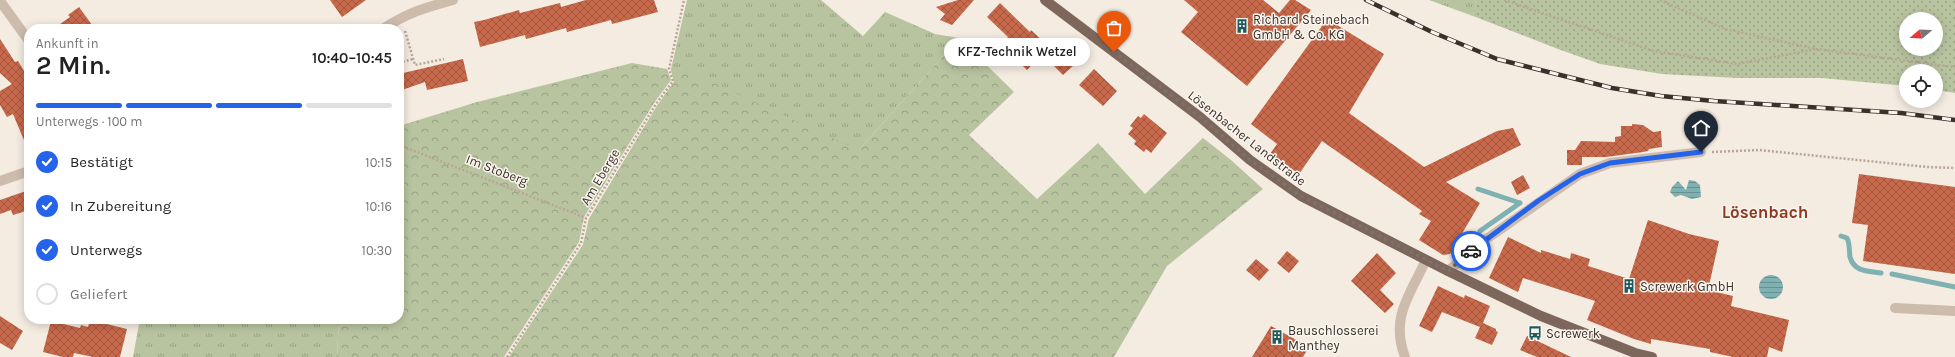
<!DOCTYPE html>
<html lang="de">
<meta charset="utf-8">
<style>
:root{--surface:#fff;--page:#f6f6f6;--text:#222;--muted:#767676;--line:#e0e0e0;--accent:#2563eb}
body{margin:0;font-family:Karla,sans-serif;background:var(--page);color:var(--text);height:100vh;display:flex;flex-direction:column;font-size:15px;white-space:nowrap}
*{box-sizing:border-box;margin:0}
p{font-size:13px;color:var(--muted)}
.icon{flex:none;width:22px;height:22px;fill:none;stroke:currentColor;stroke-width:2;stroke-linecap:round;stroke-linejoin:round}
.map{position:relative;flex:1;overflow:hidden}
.side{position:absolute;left:24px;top:24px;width:380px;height:300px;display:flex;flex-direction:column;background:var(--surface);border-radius:16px;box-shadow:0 2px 10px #0003}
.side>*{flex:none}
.needle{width:26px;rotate:251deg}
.fabs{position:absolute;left:1899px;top:12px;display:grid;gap:8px}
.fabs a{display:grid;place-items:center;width:44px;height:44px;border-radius:50%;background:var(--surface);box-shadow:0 2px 10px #0003;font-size:20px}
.pin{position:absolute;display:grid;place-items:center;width:34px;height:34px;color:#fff;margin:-41px -17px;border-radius:50% 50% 50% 0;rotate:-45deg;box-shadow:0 0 4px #0007}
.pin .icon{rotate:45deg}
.courier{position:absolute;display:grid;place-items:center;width:40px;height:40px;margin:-20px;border:3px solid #2563eb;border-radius:50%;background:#fff;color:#222;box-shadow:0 1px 5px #0007}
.bubble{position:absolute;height:28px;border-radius:14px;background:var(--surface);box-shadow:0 2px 10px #0003;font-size:13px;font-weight:600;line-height:28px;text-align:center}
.summary em{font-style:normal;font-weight:600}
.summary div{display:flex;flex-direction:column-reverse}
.summary{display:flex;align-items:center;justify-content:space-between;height:68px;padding:0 12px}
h1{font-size:26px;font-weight:600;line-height:30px}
.bar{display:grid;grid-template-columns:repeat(4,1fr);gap:6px 4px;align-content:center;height:48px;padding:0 12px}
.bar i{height:5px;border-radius:3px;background:var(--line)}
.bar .current{background:var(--accent)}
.bar p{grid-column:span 4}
ol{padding:0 12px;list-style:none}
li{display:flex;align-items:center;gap:12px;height:44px}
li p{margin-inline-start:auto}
li .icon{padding:4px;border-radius:50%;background:var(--accent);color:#fff;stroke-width:4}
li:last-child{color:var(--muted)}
li i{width:22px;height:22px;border:2px solid var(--line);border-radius:50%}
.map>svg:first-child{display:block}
.grass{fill:url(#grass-tufts)}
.forest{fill:url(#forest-crowns)}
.park{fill:url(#park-dots);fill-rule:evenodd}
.water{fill:url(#water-rules)}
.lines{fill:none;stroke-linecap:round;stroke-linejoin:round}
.stream{stroke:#7fb0b2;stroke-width:5}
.building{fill:url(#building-cross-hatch)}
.path{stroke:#b9a596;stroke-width:2.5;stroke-dasharray:2 2;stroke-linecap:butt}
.minor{stroke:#cdbbac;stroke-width:10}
.major{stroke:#7d675c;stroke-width:10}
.rail-casing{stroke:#3b302b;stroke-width:4.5}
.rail{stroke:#fbf5ee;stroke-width:3;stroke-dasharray:9;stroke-linecap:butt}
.done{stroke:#7c716b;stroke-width:4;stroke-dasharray:0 7.2}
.route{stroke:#2563eb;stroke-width:5}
.labels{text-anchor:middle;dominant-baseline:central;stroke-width:3;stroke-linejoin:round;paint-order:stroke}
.poi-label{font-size:13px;fill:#3b302b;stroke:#fbf5ee;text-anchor:start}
.street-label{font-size:13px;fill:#3b302b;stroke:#fbf5ee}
.district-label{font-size:17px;font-weight:bold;fill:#8c3b22;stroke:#fbf5ee}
</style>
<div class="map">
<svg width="1955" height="357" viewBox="0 0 1955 357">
<defs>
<pattern id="grass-tufts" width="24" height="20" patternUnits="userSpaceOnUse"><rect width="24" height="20" fill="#b8c4a0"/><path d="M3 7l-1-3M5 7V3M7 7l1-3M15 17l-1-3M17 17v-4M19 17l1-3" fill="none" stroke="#97a083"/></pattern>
<pattern id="forest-crowns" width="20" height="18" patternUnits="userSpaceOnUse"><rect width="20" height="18" fill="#b8c4a0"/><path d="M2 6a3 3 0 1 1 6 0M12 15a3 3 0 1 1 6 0" fill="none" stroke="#97a083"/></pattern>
<pattern id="park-dots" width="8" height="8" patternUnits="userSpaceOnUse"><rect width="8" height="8" fill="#b8c4a0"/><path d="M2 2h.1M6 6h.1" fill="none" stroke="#97a083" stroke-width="1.8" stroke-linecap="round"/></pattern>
<pattern id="water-rules" width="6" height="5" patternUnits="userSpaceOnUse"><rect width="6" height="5" fill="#7fb0b2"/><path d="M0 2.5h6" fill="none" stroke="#699091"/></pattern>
<pattern id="building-cross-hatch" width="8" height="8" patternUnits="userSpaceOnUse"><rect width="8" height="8" fill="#c8694b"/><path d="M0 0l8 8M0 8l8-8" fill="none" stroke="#a4573f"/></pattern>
</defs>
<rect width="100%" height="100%" fill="#f4ebe1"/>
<!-- grass -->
<path class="grass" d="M687,0h134l42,36 22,-24 50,22 24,4 -100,112 -350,207 74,-112 6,-26 68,-113 17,-24 -3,-13z
M1429,0h46l1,4 -3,12z
M140,319h199l-2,38h-204z"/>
<!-- forest -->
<path class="forest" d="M959,38l55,54 -45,43 68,64 61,-56 47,51 58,-56 28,22 32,29 -96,77 -53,91h-605l74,-112 6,-26 68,-113 17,-24 -3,-13 19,3 169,78z
M632,63l35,6 4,11 -17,23 -70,114 -5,25 -75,115h-167l2,-38h60v-193l78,-24z"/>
<!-- park -->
<path class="park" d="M1475,0h480v93l-19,-3v-19h-30v15l-84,-8h-84l-76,-4 -62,-10 -42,-15 -85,-33 3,-12zM1906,19h30v30h-30z"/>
<!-- water -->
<path class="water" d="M1689,180l6,1 5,4 1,12 -9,2 -11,-4 -6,2 -5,-5 2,-5 6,-6 8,9z
M1759 287a12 12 0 1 1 24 0a12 12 0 1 1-24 0Z"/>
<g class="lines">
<!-- stream -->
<path class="stream" d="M1478,189l42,14
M1480,231l40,-28
M1841,236l6,2c3,6 2,13 3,19 4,15 18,14 31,16
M1892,274l63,13"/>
</g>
<!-- building -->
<path class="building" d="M330,0h36l-24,17z
M586,0h68l4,12 -46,12 -1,-4 -44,12 -1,-4 -40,11 -1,-4 -45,12 -6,-25 10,-2 35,-10 1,3 40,-10 1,4z
M958,0h16l-22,25 -12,-5 5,-6 -9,-7z
M1184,0h79l16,13 11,-13h5l16,10 -64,76 -66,-54 17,-20z
M1000,3l30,29 1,-2 18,17 -22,23 -26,-25 7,-8 -21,-20z
M79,7l16,22h-42l17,-12 -2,-2z
M1327,19l57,35 -35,59 75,54 73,-36 16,-3 8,17 -75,37 34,21 -30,51 -7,1 -24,-15 12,-19 -12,-7 3,-3 -100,-70 -23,33 -29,-20 7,-10 -26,-20z
M0,39l15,23 3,-1 11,18v73l-16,-38 -6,3 -7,-12v-14l12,-7 -12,-11z
M1064,54l10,11 -11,10 -10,-10z
M463,59l5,22 -41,9 -2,-8 -26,9v-17z
M1094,69l23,22 -14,15 -24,-21z
M1144,114l23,19 -16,20 -5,-4 -2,3 -10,-8 2,-3 -8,-7 5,-6 -3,-2 8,-10 3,2z
M1632,124l11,1 10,7 8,-1 1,16 -13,2 -1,2 -5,1 -37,5h-24v8h-15v-15h8l6,-9 34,1v-5l6,-1v-10h11z
M1859,174l96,13v87l-92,-13 5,-36 -16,-2z
M1523,175l7,13 -13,7 -6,-13z
M29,190v20l-16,5 -2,-5 -11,4v-14z
M1648,220l41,14 30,7 -11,49 25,6 -2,10 58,14 -7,32 -13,-5 -2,10h-34l-23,-5v-3l-59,-10v5l-17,-5 -47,-19 8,-19 -72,-23 -5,14 -29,-14 19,-41 33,16v-3l29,9 1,-6 19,6 -2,7 41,13z
M1287,251l12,10 -10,12 -12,-10z
M1377,253l19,20 -16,17 14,14 -9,9 -34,-32z
M1256,259l13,11 -10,11 -13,-11z
M1438,286l26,12 1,-3 25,11 -7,17 13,6v2l2,1 -6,13 -17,-7 5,-11 -38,-15 -10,20 -13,-6z
M0,316l23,15 -11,19 -12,-7z
M90,320l37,9 -7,28h-27l-19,-4 -1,4h-10l-20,-5 8,-31 29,7 1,-3 7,2z
M1271,326l38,21 -6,10h-51z
M1527,336l44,21h-34l-17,-7z"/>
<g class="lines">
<!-- path -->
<path class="path" d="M1504,0l150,51 83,13 79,-15
M1660,0l65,29 91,20 139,18
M405,31l10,34 29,-6
M399,63l14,-4
M399,145l187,73
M1712,152l47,-2 168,17 28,1
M507,357l74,-114 5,-25 70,-114 17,-23 -4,-12 15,-69"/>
<!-- minor -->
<path class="minor" d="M0,1l29,40
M383,29c25,-17 42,-21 70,-29
M0,181l29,-10
M1448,271l37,-31 95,-66 30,-11 91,-11
M1895,308l60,3
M1405,357c-15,-40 5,-62 21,-97"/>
<!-- major -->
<path class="major" d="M1045,0l155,117 50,43 51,36 147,75 93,45 94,37 17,4"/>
<defs>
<path id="rail" d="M1366,0l66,32 65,27 115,29 49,8 53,5 187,12 54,7"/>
</defs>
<!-- rail casing -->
<use href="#rail" class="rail-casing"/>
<!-- rail -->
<use href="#rail" class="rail"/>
</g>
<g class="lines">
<!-- done -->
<path class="done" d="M1114,52l86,65 50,43 51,36 147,75 23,-20"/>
<!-- route -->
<path class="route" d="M1471,251l67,-50 42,-27 30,-11 91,-11"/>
</g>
<!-- icons -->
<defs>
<symbol id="building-bare" viewBox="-9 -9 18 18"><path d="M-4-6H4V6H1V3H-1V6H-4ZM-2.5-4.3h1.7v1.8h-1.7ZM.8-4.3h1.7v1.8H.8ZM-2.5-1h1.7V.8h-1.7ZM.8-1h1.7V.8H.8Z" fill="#1f5a5e" stroke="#fbf5ee" stroke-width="2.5" paint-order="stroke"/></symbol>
<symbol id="bus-bare" viewBox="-9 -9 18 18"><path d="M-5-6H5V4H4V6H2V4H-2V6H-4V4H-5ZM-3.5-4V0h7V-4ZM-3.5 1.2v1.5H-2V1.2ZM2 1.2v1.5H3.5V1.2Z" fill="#1f5a5e" stroke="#fbf5ee" stroke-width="2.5" paint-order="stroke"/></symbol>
</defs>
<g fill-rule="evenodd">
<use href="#building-bare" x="1232" y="16" width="20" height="20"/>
<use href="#building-bare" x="1619" y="276" width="20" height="20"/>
<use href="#bus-bare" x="1525" y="323" width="20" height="20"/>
<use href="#building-bare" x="1267" y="327" width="20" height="20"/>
</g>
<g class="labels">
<!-- poi labels -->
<g class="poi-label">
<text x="1253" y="19">Richard Steinebach<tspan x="1253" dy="15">GmbH &amp; Co. KG</tspan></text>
<text x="1640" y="286">Screwerk GmbH</text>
<text x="1288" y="330">Bauschlosserei<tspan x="1288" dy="15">Manthey</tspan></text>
<text x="1546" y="333">Screwerk</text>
</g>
<!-- street labels -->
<g class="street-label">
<text transform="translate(1247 138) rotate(38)">Lösenbacher Landstraße</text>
<text transform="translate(497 170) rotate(21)">Im Stoberg</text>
<text transform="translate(600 177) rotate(-59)">Am Eberge</text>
</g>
<!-- district labels -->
<g class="district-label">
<text x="1765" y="212">Lösenbach</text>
</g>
</g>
</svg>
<div class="fabs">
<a><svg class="needle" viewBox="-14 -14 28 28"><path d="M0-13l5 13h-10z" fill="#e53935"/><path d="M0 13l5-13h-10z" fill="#767676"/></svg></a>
<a><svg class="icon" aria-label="locate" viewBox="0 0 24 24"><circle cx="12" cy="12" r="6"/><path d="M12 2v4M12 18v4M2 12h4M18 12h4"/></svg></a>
</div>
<div class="pin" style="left:1114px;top:52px;background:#ea580c"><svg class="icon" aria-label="bag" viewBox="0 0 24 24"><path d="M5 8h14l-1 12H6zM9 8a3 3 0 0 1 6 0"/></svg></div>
<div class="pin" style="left:1701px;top:152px;background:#1f2937"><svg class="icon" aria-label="home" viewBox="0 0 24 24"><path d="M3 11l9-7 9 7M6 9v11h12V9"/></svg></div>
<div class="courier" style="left:1471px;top:251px"><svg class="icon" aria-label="car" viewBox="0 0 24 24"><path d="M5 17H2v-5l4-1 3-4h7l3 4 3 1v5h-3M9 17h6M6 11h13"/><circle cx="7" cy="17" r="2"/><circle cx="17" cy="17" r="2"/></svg></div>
<div class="bubble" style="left:944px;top:38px;width:146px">KFZ-Technik Wetzel</div>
<section class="side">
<div class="summary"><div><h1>2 Min.</h1><p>Ankunft in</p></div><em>10:40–10:45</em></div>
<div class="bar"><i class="current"></i><i class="current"></i><i class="current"></i><i></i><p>Unterwegs · 100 m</p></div>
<ol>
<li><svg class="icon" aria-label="check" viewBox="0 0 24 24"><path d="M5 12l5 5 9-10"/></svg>Bestätigt<p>10:15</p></li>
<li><svg class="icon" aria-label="check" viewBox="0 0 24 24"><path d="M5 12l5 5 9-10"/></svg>In Zubereitung<p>10:16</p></li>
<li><svg class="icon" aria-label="check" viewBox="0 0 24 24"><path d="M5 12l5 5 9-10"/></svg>Unterwegs<p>10:30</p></li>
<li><i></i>Geliefert</li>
</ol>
</section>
</div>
